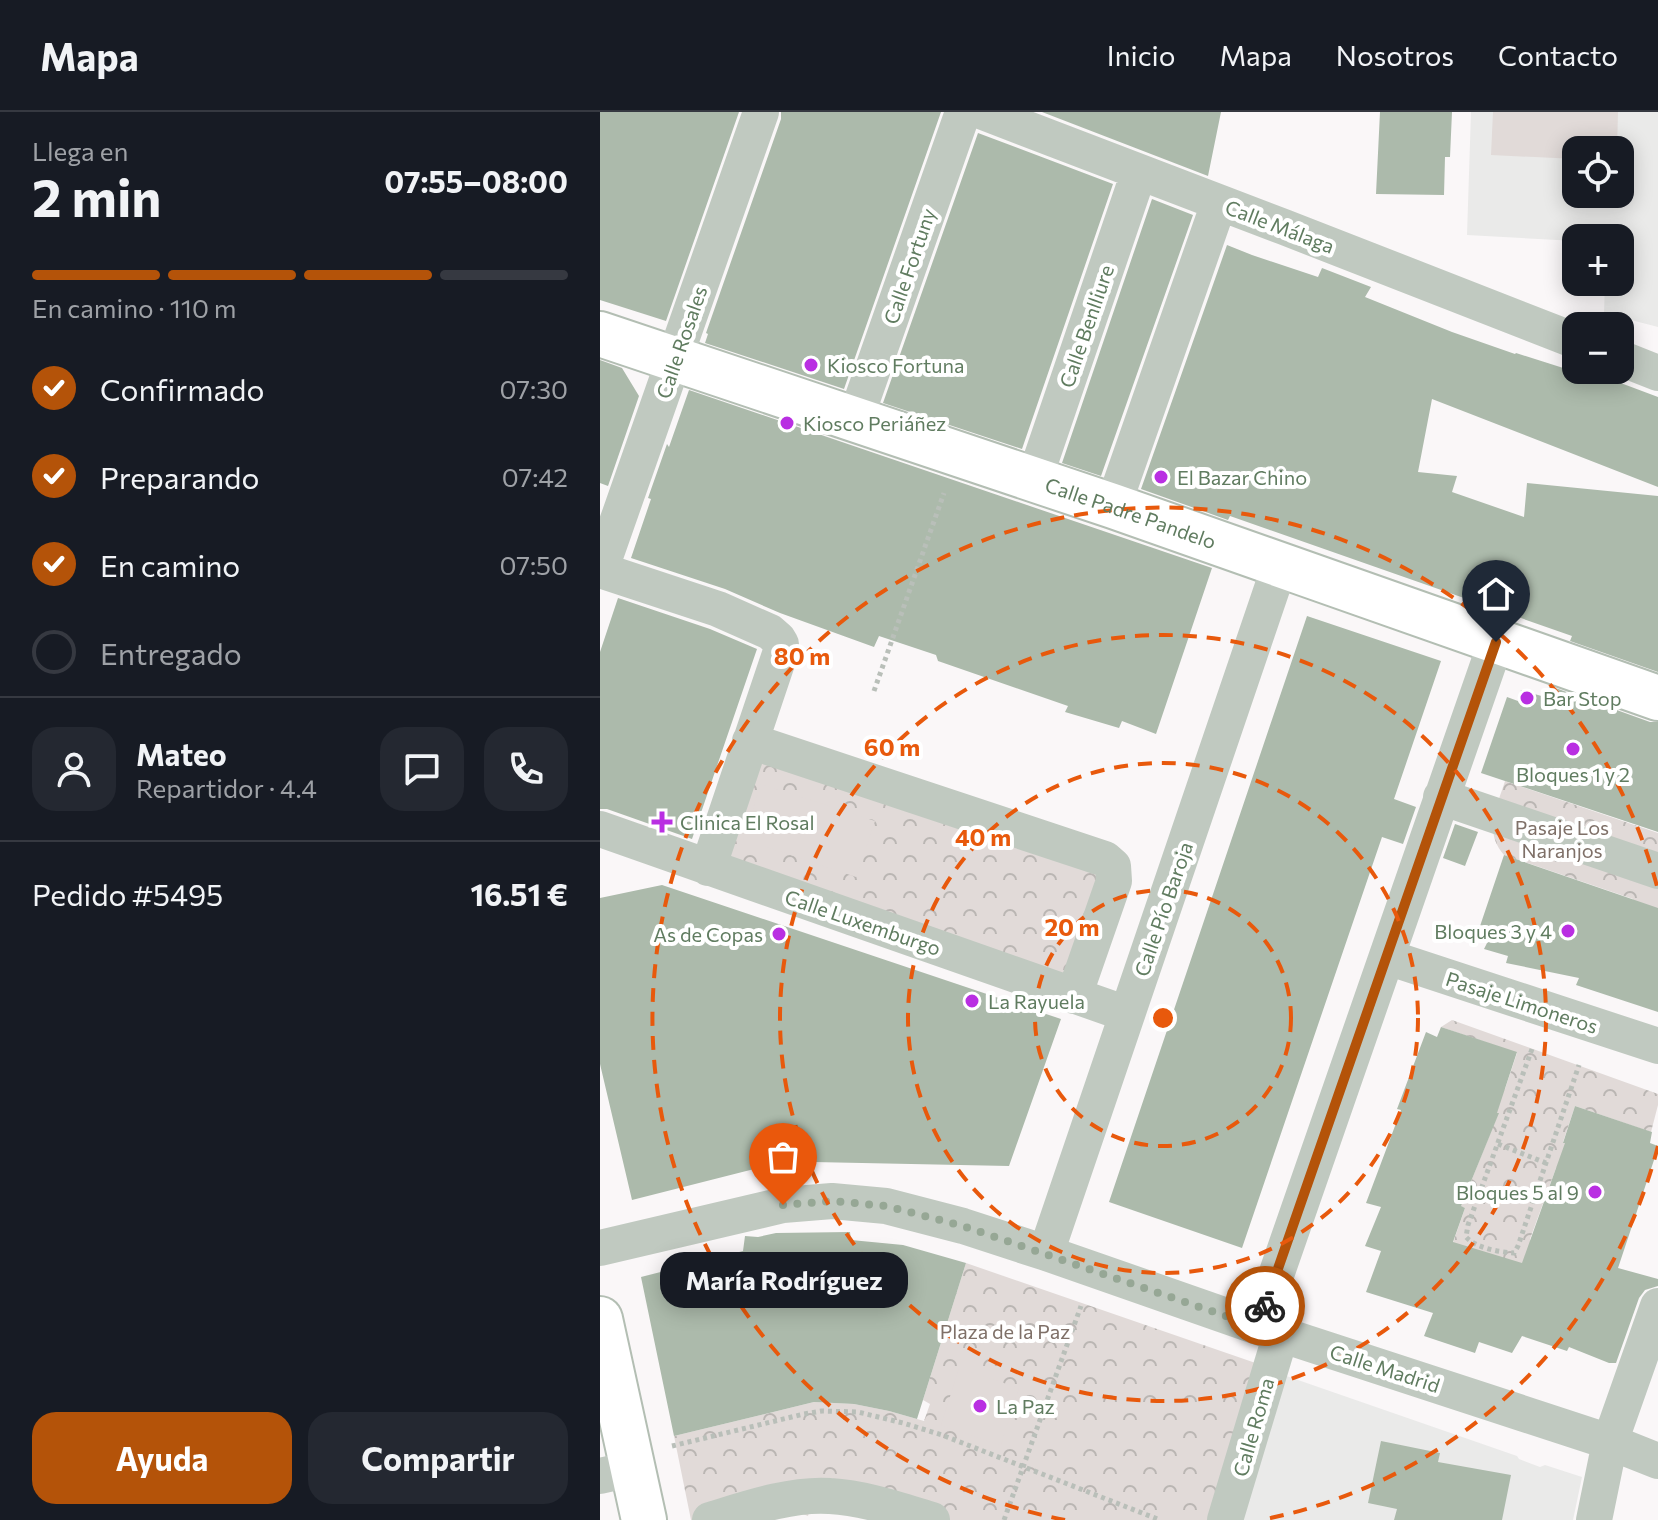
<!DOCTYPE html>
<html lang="es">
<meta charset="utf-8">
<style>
:root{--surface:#171b24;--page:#242831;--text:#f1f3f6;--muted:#9ea1a6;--line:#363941;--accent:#b45309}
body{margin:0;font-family:Commissioner,sans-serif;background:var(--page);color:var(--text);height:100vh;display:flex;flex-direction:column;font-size:30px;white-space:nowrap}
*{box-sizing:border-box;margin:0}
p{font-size:26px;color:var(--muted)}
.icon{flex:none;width:44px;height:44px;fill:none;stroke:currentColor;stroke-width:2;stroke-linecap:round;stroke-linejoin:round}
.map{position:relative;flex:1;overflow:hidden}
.drawer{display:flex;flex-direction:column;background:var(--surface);width:600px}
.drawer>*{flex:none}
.tools{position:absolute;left:962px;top:24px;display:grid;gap:16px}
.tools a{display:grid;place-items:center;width:72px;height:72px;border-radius:16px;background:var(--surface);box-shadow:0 4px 20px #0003;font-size:40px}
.pin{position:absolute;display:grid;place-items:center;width:68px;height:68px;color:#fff;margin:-82px -34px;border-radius:50% 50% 50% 0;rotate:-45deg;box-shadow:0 0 8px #0007}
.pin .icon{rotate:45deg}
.courier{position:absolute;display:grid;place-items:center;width:80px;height:80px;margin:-40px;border:6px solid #b45309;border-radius:50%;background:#fff;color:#222;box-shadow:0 2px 10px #0007}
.bubble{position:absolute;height:56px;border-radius:24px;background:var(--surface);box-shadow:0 4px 20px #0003;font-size:26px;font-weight:700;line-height:56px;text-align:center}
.headline em{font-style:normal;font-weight:700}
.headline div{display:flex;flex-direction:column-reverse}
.headline{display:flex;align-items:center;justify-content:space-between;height:136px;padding:0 32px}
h1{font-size:52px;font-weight:700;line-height:60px}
.bar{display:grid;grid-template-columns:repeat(4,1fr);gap:12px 8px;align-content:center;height:96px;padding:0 32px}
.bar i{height:10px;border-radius:6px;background:var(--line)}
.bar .active{background:var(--accent)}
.bar p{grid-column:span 4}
.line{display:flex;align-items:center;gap:20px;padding:0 32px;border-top:2px solid var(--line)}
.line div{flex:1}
.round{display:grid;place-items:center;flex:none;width:84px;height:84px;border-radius:24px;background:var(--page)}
ol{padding:0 32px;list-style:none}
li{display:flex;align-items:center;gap:24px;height:88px}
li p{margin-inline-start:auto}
li .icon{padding:8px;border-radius:50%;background:var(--accent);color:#fff;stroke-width:4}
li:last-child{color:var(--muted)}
li i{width:44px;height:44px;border:4px solid var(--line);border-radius:50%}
.cta{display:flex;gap:16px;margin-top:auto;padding:16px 32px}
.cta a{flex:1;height:92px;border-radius:24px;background:var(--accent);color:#fff;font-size:32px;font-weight:700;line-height:92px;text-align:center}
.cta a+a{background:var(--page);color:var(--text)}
header{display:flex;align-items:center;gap:48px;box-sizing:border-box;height:112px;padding:0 40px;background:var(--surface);border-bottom:2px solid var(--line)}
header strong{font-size:38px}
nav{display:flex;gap:44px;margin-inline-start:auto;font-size:28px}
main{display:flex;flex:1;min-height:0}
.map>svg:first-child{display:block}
.built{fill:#eaeae9;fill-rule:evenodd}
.park{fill:url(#park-crowns)}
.pitch{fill:#e1dad8}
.building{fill:#acbaab}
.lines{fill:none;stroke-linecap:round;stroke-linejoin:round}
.secondary-casing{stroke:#b3beb3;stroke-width:48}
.path{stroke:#b9bfb9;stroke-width:5;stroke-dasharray:4 4;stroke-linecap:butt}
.street{stroke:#c0c9c0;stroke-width:36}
.secondary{stroke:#fff;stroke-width:44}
.done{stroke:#96a795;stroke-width:8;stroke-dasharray:0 14.4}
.route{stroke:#b45309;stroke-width:10}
.ring{fill:none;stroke:#e8590c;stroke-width:4;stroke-dasharray:14 10}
.poi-dot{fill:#b92fe2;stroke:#fff;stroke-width:3}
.labels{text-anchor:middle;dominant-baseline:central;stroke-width:8;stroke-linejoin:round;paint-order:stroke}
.street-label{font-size:20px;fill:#607c60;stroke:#fff}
.poi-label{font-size:20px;fill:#607c60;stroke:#fff;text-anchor:start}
.park-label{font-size:20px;fill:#7f7068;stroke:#fff}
.centre{fill:#e8590c;stroke:#fff;stroke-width:4}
.ring-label{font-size:24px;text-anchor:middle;font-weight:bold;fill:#e8590c;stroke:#fff;stroke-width:8;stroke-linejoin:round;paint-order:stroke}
</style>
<header>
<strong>Mapa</strong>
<nav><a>Inicio</a><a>Mapa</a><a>Nosotros</a><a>Contacto</a></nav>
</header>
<main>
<section class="drawer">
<div class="headline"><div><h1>2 min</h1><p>Llega en</p></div><em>07:55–08:00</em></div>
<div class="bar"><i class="active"></i><i class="active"></i><i class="active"></i><i></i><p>En camino · 110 m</p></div>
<ol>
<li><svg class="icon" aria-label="check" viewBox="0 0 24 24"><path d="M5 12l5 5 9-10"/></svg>Confirmado<p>07:30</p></li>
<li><svg class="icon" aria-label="check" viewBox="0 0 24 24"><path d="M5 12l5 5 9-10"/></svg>Preparando<p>07:42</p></li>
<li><svg class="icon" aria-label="check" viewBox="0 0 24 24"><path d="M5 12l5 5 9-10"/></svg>En camino<p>07:50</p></li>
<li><i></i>Entregado</li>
</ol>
<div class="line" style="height:144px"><a class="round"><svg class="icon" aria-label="person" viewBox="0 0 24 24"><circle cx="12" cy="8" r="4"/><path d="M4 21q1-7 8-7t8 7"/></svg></a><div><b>Mateo</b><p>Repartidor · 4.4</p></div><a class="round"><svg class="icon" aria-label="chat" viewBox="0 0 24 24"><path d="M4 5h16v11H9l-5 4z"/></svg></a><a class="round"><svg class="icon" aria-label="phone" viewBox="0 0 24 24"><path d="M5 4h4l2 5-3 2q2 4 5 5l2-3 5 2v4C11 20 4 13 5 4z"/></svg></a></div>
<div class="line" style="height:104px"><div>Pedido #5495</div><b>16.51 €</b></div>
<div class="cta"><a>Ayuda</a><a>Compartir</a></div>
</section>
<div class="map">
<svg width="1058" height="1408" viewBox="0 0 1058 1408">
<defs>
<pattern id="park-crowns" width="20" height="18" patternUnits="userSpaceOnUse" patternTransform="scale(2)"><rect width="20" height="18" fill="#e1dad8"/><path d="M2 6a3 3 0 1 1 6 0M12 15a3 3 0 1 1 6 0" fill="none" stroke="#bab6b3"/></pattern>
</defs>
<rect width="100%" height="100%" fill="#faf7f8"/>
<!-- built -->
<path class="built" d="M871,0h187v215l-54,-14 1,-31h15v-44h-44v3l-109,-6zM976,38h44v44h-44z
M675,1260l242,84 2,3 21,8 5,-2 37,12 -9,43h-342z"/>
<!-- park -->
<path class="park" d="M150,629l355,118 -31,137 -366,-128z
M905,669l153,52v75l-32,13 7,-22 -129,-44c-21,-24 -7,-48 1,-74z
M852,908l206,74v11l-7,27 -76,-26 -12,36 21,6 -28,20 -26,71 9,30 -86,-26 12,-35 -21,-8 26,-16 28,-70 -20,-9 27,-16 12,-36 -76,-26z
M366,1151l304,105 -39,152h-316l-102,-22 -5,18 -31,-12 -40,16h-46l-17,-84 140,-34 40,2 35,7 35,10 6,-17 -7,-4z"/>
<!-- pitch -->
<path class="pitch" d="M893,0h125l-1,38h-41v9l-85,-4z
M161,672l114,37 -19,56 -113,-38z
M359,1256l60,20 -18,57 -60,-20z"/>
<!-- building -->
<path class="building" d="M0,0h139l-73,209 -66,-21z
M181,0h160l-97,277 -139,-46 3,-9 -2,-1 75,-214z
M442,0h179l-13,64z
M780,0h72l-2,45h-5l-1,38 -68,-1z
M378,21l135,51 -91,265 -139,-46z
M552,87l41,16 -92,261 -39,-13z
M627,133l25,10 66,22 4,-9 49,19 -6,10 87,35 63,22 1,-1 85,27 1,-4 56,21v90l-226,-88 -14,73 39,4 -5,16 72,25 3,-34 131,13v176l-88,-31 2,-5 -342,-120 -2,4 -87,-31z
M0,248l22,8 17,28 -31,90 -8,-3z
M89,278l523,178 -56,166 -34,-13 -3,7 -54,-16 3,-6 -130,-45 -2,-6 -57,-19 -5,11 -94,-34 -55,-24 -94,-31 20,-59 -3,-1 19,-54 2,3z
M18,486l92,31 47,20 -65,190 -85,-30h-7v-157z
M707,504l134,45 -47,138 22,8 -13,37 -21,-7 -140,411 -133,-46z
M950,574l100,36h8v110l-177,-59 26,-76 11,4 3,-11 24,7z
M855,712l23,8 -13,34 -22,-8z
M904,743l154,53v104l-82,-27 3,-7 -73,-15 2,-7 -24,-7 5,-10 -12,-4z
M62,773l399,134 -52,147 -245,-5 2,5 -134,34 -32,-136v-166z
M841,915l76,25 -20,61h2l-38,93 4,2 -12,34 69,21 43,-120h-2l12,-37 77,26 -2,11 8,3v2l-40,120 40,11v7l-13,4 -6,8 -23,65h-7l-40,-16 -2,4 -45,-15 -10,17 -33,-11 -4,11 -51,-17 9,-23 -67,-21 15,-41 -16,-5 16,-39 -15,-4 35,-93 -4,-1 29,-77 11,5z
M250,1120l1,8 52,5 63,18 -49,156 -28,-8 -35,-7 -40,-2 -140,34 -33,-159 102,-26 2,-15 13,1 18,-4z
M781,1329l59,12 -2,9 73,13 -9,45h-108l3,-11 -29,-6z"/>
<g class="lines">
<defs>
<g id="secondary">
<path id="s1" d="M0,222l513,172 545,192"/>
<path d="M0,1207l44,201"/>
</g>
</defs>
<!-- secondary casing -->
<use href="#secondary" class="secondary-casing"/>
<!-- path -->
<path class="path" d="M274,579l70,-198
M932,937l-64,176 -2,12c10,11 33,15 48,16l4,-7 61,-181
M898,1032l48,19
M72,1334l132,-32 18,-3 36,1 45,11 39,12 218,85
M404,1408l77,-214"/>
<!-- street -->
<path class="street" d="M383,0l301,115 292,114
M1020,246l38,15
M255,308l108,-308
M434,368l105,-308
M513,394l106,-303
M0,458l118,39 52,23 8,7 3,5v7l-73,217
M0,459l161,-459
M150,629l355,118 8,7 1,15 -40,115
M841,685l217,74
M0,717l527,185
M787,845l271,89
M0,1136l183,-43 49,-4 54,5 77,20 83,27 212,74 352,115 48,19
M446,1141l234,-688
M658,1215l238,-685
M0,1364l31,-7
M110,1408c36,-11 83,-27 120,-24 35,2 69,14 102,24
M625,1408l56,-186
M994,1408l16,-78 48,-136"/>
<!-- secondary -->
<use href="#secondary" class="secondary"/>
</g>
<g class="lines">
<!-- done -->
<path class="done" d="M183,1093l49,-4 54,5 77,20 295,101 7,-21"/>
<!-- route -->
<path class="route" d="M665,1194l231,-664"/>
</g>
<!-- distance rings -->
<g class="ring">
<circle cx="563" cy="906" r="128"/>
<circle cx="563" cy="906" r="255"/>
<circle cx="563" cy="906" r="383"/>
<path d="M1058 1034A511 511 0 0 1 661 1408M465 1408A511 511 0 1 1 1058 778"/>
</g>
<!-- markers -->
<g class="poi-dot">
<circle cx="211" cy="253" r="8"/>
<circle cx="187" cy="311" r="8"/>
<circle cx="561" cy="365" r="8"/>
<circle cx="927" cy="586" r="8"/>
<circle cx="973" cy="637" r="8"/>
<path d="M58 698h8v8h8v8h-8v8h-8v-8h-8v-8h8z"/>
<circle cx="968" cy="819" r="8"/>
<circle cx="179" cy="822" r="8"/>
<circle cx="372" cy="889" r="8"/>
<circle cx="995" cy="1080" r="8"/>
<circle cx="380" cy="1294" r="8"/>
</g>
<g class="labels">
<!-- street labels -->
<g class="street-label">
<text transform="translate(680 114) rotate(21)">Calle Málaga</text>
<text transform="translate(309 154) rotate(-71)">Calle Fortuny</text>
<text transform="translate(486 214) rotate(-71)">Calle Benlliure</text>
<text transform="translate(81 230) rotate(-71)">Calle Rosales</text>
<text stroke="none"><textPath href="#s1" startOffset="560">Calle Padre Pandelo</textPath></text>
<text transform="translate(563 797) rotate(-71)">Calle Pío Baroja</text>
<text transform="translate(263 810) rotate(19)">Calle Luxemburgo</text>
<text transform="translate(922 890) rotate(18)">Pasaje Limoneros</text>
<text transform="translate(785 1256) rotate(18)">Calle Madrid</text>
<text transform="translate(653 1315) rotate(-74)">Calle Roma</text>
</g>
<!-- poi labels -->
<g class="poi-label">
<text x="227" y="253">Kiosco Fortuna</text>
<text x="203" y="311">Kiosco Periáñez</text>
<text x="577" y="365">El Bazar Chino</text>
<text x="943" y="586">Bar Stop</text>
<text x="973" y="662" text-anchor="middle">Bloques 1 y 2</text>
<text x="80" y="710">Clinica El Rosal</text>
<text x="952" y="819" text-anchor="end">Bloques 3 y 4</text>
<text x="163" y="822" text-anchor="end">As de Copas</text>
<text x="388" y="889">La Rayuela</text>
<text x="979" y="1080" text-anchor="end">Bloques 5 al 9</text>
<text x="396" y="1294">La Paz</text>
</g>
<!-- park labels -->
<g class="park-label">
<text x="962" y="715">Pasaje Los<tspan x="962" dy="23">Naranjos</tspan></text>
<text x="405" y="1219">Plaza de la Paz</text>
</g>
</g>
<circle cx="563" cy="906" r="12" class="centre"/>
<g class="ring-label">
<text x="202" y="553">80 m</text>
<text x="292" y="644">60 m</text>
<text x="383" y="734">40 m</text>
<text x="472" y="824">20 m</text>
</g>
</svg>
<div class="tools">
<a><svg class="icon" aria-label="locate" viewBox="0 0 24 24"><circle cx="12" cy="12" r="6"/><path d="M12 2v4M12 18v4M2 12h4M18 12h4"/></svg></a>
<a>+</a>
<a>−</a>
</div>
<div class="pin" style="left:183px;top:1093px;background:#ea580c"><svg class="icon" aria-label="bag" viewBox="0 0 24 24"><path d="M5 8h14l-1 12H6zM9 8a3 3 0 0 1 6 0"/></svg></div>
<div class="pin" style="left:896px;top:530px;background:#1f2937"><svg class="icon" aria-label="home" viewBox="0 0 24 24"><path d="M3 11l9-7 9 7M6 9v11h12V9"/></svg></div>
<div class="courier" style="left:665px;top:1194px"><svg class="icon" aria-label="bike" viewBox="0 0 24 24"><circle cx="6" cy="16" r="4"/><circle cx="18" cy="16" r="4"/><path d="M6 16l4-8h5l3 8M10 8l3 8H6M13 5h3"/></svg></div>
<div class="bubble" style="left:60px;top:1140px;width:248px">María Rodríguez</div>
</div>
</main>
